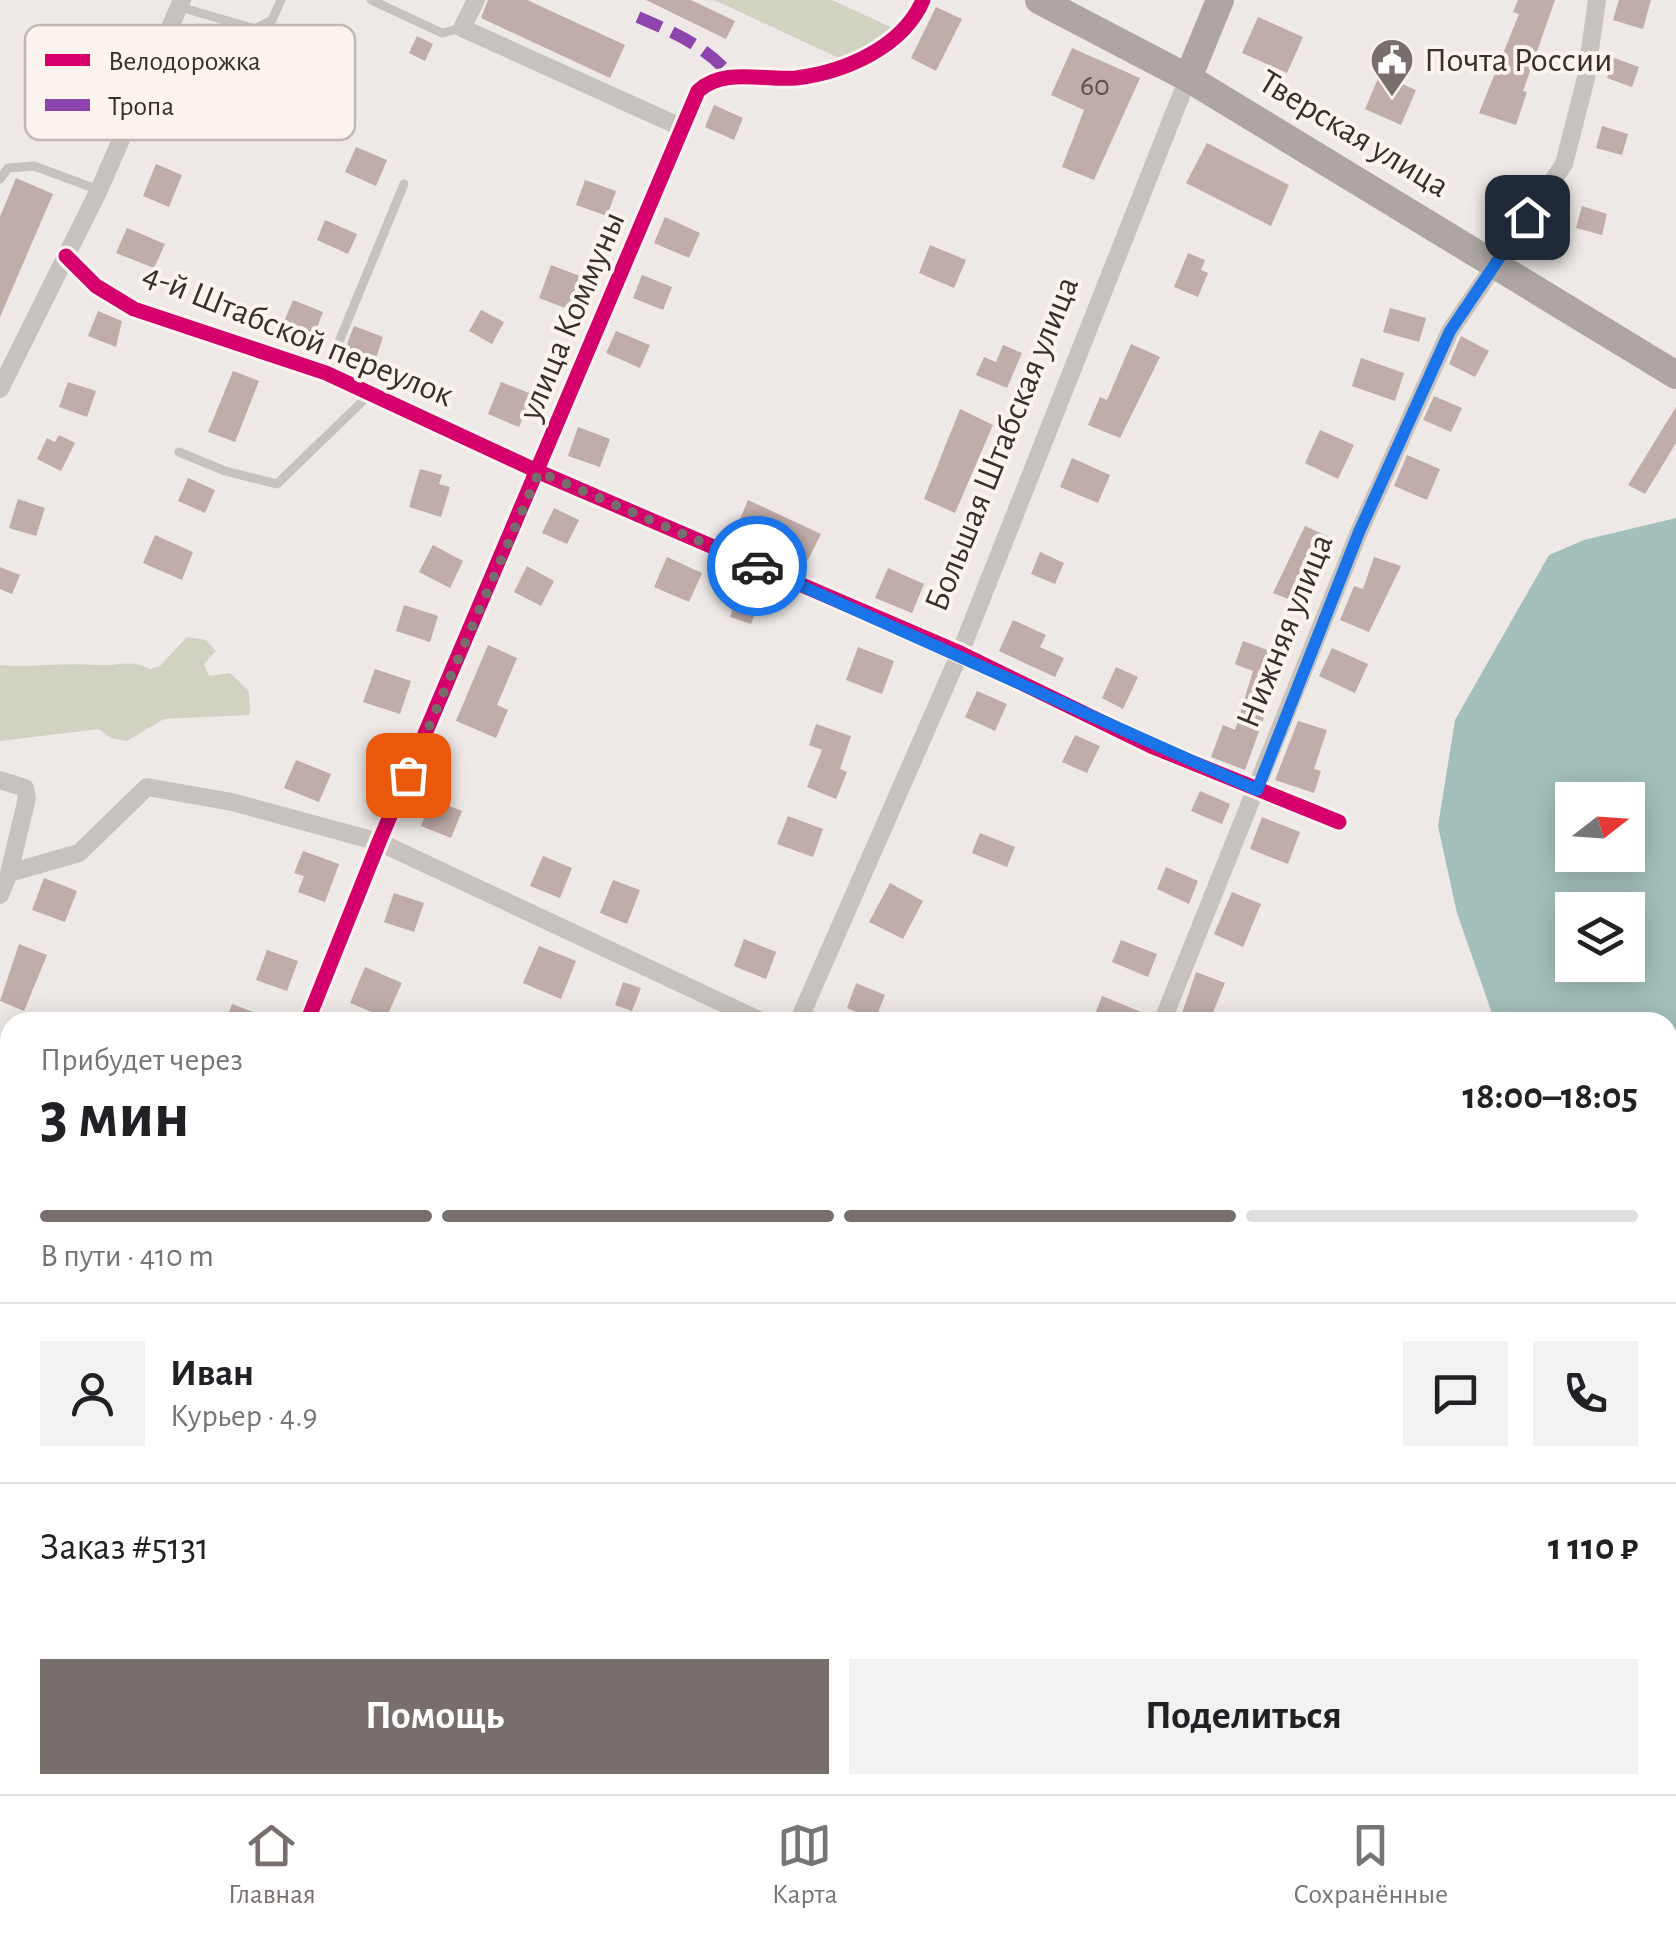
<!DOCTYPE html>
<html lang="ru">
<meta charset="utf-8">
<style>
:root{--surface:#fff;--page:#f2f2f2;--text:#202124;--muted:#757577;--line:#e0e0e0;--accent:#786f6d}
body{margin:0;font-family:"Alegreya Sans",sans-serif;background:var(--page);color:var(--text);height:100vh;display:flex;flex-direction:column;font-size:38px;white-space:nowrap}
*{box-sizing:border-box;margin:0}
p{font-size:32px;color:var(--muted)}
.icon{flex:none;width:55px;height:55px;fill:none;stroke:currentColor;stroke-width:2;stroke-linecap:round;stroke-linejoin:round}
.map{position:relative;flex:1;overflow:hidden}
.details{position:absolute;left:0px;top:1012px;width:1678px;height:782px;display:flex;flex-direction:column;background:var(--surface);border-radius:30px 30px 0 0;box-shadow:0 5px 25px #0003}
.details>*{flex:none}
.needle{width:65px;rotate:73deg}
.fabs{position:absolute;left:1555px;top:782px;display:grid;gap:20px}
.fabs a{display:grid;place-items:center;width:90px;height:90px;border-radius:0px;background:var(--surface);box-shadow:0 5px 25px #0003;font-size:50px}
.pin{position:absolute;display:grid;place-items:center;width:85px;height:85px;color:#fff;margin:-42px;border-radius:20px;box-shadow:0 5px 15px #0006}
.courier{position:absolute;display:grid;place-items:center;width:100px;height:100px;margin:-50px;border:8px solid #1a73e8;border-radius:50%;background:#fff;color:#222;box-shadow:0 2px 12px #0007}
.head em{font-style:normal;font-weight:700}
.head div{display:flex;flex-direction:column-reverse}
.head{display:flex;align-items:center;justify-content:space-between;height:170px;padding:0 40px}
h1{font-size:65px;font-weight:700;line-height:75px}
.bar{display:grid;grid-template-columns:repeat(4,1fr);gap:15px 10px;align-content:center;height:120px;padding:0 40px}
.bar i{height:12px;border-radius:8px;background:var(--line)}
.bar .current{background:var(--accent)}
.bar p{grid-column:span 4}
.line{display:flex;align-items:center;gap:25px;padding:0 40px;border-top:2px solid var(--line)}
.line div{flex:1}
.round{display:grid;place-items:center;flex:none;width:105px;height:105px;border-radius:0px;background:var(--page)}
.button{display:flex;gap:20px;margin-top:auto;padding:20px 40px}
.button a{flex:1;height:115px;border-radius:0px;background:var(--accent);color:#fff;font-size:40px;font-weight:700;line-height:115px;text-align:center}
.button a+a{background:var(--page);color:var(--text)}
.menu{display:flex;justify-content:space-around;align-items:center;height:140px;border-top:2px solid var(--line);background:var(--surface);font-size:28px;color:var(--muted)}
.menu a{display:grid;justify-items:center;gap:5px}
.menu .current{color:var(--accent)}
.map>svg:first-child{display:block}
.green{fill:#d1d2c1}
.water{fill:#a3bfbc;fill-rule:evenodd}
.building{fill:#c0aca8}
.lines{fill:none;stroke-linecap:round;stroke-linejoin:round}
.lane{stroke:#c8c2be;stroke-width:9}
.street{stroke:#c8c2be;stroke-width:18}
.primary{stroke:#ada6a3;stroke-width:28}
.quiet{stroke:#8e44ad;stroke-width:12;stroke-dasharray:25 12;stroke-linecap:butt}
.cycleway-casing{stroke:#faf3ee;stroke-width:21}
.cycleway{stroke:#d6006c;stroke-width:15}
.done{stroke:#786f6d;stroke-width:10;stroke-dasharray:0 18}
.route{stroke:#1a73e8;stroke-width:12}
.labels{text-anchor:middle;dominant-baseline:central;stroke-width:8;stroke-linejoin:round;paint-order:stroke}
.number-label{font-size:30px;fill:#5b4e4b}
.poi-label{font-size:35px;fill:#392e2c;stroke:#faf3ee;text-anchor:start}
.street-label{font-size:35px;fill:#392e2c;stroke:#faf3ee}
.key{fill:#faf3ee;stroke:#c0b8b4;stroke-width:2.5}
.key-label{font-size:28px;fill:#392e2c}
</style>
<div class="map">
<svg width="1676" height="1794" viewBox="0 0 1676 1794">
<rect width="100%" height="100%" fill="#eee9e6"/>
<!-- green -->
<path class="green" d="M714,0h118l65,30 -54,30z
M187,637l19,3 10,11 -12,13 5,12 21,-3 19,18 1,24 -86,4 -37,22 -17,-3 -11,-9 -99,12v-76c32,3 64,-3 96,0 22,2 34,-7 54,4l10,-3z"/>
<!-- water -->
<path class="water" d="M1676,518v1276h-866l6,-9h852v-763h-173l-38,-109 -19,-87 17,-106 94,-165 35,-15zM1572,800h56v55h-56zM1572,910h56v55h-56z"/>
<!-- building -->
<path class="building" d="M488,0h39l98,45 -15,33 -129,-60z
M646,0h45l44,21 -9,18z
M1518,0h37l-32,91 4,1 -11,33 -37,-12 40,-99 -6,-2z
M1619,0h32l-8,29 -30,-9z
M936,7l26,12 -26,52 -25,-13z
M1258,17l45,20 -16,36 -45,-20z
M417,36l16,8 -8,17 -16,-8z
M1072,48l68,30 -46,102 -32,-13 22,-57 -33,-15z
M1614,58l25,9 -7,20 -25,-9z
M1380,74l36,16 -15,35 -36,-16z
M714,105l29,13 -9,22 -29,-13z
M1602,126l26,8 -6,21 -26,-7z
M1207,143l82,42 -18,41 -85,-43z
M356,147l31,13 -11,26 -31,-14z
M156,164l26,11 -13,32 -26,-11z
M16,178l37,16 -53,123v-100z
M585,180l31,11 -9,25 -31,-11z
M1582,206l25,8 -5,21 -26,-7z
M665,217l35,16 -11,25 -35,-15z
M325,220l32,14 -9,20 -31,-14z
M127,228l38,16 -11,24 -38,-15z
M930,245l36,15 -12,28 -35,-15z
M1188,253l17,7 -4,10 7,3 -10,24 -24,-10z
M551,265l29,11 -12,33 -29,-11z
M642,275l30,12 -9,23 -30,-12z
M293,300l30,12 -11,29 -31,-12z
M1390,308l36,10 -7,24 -36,-10z
M481,310l23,12 -12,22 -23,-13z
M98,311l24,10 -6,26 -28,-11z
M354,326l29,11 -8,24 -8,-3 -2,7 -23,-8z
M616,331l34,14 -10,23 -34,-15z
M1461,336l28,15 -14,26 -26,-13z
M1131,344l29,13 -40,81 -32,-13 12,-28 7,3z
M1003,345l19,8 -15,35 -31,-13 8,-18 12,5z
M1361,358l43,15 -9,28 -43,-15z
M233,371l26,10 -24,61 -27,-10z
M68,382l28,9 -9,26 -28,-10z
M501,382l31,12 -13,33 -31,-13z
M1434,396l28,12 -11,24 -28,-12z
M1676,407v36l-31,51 -17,-9z
M960,409l33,16 -38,88 -31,-14z
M578,427l32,12 -10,28 -32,-11z
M1320,430l34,15 -16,34 -33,-16z
M59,435l16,8 -14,28 -24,-12 10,-21 8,4z
M1407,455l33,14 -13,31 -33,-14z
M1072,458l38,17 -12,28 -38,-16z
M420,469l22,6 -3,9 11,3 -9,30 -32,-10z
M188,478l27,12 -10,23 -27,-12z
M18,499l27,9 -9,28 -27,-8z
M748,500l73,34 -13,26 -42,-20 -2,6 -30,-13z
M554,508l25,12 -12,24 -25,-11z
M1305,526l29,13 -28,67 -33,-13z
M155,535l38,17 -11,28 -39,-17z
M433,545l30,16 -13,27 -31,-16z
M1040,552l24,11 -9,21 -24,-10z
M667,557l35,16 -13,29 -35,-15z
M1374,557l27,9 -32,66 -29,-12 14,-34 9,3z
M527,566l27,15 -13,25 -27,-14z
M0,567l20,8 -8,19 -12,-5z
M888,568l36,16 -12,29 -37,-15z
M740,588l21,8 -10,28 -21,-7z
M404,605l34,11 -8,26 -34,-11z
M1013,620l33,15 -6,12 24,11 -9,19 -56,-26z
M1243,641l43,16 -41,113 -34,-13 12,-32 12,5 18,-59 -18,-7z
M488,645l29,13 -20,47 11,5 -12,28 -40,-17z
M858,647l36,14 -12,33 -36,-14z
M1332,648l36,16 -13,29 -36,-17z
M1116,667l22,10 -15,32 -21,-11z
M375,669l36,12 -11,33 -37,-12z
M977,691l30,13 -12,27 -30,-14z
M1298,721l29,9 -13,39 7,2 -7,22 -39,-13z
M816,724l35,12 -11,33 7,3 -11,27 -29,-12 15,-37 -13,-5z
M1075,735l25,11 -13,27 -25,-11z
M296,760l35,14 -12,28 -35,-14z
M1200,791l30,13 -8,20 -31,-13z
M432,799l30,12 -11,27 -30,-12z
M788,816l35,13 -10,28 -36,-13z
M1262,817l38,15 -12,32 -38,-15z
M980,833l35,14 -8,20 -35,-14z
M303,851l36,13 -14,38 -27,-10 6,-16 -10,-3z
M543,856l29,12 -12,30 -30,-12z
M1166,867l32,14 -9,23 -32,-15z
M44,878l33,13 -12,31 -33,-12z
M613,880l27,10 -13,34 -27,-11z
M890,883l33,18 -20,38 -34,-17z
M1232,892l29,12 -18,43 -29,-13z
M394,893l30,10 -10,29 -30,-10z
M744,939l32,13 -10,27 -32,-13z
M1121,940l36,14 -9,23 -36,-15z
M19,944l28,11 -23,56 -24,-10z
M539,946l37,15 -15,38 -38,-16z
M267,950l31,11 -11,30 -31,-11z
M365,967l37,16 -16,35 -36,-15z
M1196,972l29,11 -16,39h-30z
M623,982l18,6 -9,23 -17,-6z
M856,983l29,12 -10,25 -28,-12z
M1102,996l49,20 -1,6h-58z
M232,1004l45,17v1h-52z"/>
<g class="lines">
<!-- lane -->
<path class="lane" d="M371,0l71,33 20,-5
M180,7l75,22 17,-9 9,-20
M0,179l8,-11 26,-2 65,24
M326,373l78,-189
M179,452l46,19 52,13 93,-90"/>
<!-- street -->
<path class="street" d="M476,0l-14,28 221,100
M66,256l30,30 38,23 192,64 213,99 421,181 191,93 188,76
M0,389l99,-199 83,-190
M0,780l25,8 2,10 -18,75
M0,895l9,-22 70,-20 68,-66 85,15 147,40 384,180
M307,1022l72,-180 319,-751c26,-24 65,-10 98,-13 49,-6 107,-31 127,-78
M798,1022l162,-369 228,-575
M1162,1022l197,-490 91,-201 114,-167 22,-86 11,-78
M0,1358l10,-17
M0,1767l10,-23
M501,1794l3,-9"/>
<!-- primary -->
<path class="primary" d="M1039,0l149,78 488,297
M1188,78l32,-78"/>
<!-- quiet -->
<path class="quiet" d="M638,17c37,16 68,29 94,60"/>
<defs>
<path id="cycleway" d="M66,256l30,30 38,23 192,64 213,99 421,181 191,93 188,76
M307,1022l72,-180 319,-751c26,-24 65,-10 98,-13 49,-6 107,-31 127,-78"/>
</defs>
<!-- cycleway casing -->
<use href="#cycleway" class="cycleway-casing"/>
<!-- cycleway -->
<use href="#cycleway" class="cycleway"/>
</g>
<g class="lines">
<!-- done -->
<path class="done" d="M408,775l131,-303 218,94"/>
<!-- route -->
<path class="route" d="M757,566l500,224 102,-258 91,-201 77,-114"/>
</g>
<!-- icons -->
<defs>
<symbol id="civic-pin" viewBox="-11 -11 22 30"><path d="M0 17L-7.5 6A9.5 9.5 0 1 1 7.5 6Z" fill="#786f6d" stroke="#faf3ee"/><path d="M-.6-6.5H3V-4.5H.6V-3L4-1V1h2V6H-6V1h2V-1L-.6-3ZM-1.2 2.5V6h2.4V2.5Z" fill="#fff"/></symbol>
</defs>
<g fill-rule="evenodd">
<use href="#civic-pin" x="1367" y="35" width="50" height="68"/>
</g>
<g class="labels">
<!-- number labels -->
<g class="number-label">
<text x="1095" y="86">60</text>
</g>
<!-- poi labels -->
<g class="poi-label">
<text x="1424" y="60">Почта России</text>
</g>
<!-- street labels -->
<g class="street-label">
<text transform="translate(1354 134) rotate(31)">Тверская улица</text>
<text transform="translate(572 316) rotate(-67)">улица Коммуны</text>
<text transform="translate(298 335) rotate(22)">4-й Штабской переулок</text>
<text transform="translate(1002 444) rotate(-68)">Большая Штабская улица</text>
<text transform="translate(1285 631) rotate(-68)">Нижняя улица</text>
</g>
</g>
<!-- legend -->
<rect x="25" y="25" width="330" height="115" rx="15" class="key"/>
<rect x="45" y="54" width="45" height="12" fill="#d6006c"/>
<rect x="45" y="99" width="45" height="12" fill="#8e44ad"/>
<g class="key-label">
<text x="108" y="70">Велодорожка</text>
<text x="108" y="115">Тропа</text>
</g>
</svg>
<div class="fabs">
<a><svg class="needle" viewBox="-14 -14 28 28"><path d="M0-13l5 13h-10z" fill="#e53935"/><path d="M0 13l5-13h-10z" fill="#757577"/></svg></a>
<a><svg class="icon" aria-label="layers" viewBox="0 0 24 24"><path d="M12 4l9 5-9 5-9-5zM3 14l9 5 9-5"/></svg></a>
</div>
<div class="pin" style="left:408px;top:775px;background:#ea580c"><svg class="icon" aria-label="bag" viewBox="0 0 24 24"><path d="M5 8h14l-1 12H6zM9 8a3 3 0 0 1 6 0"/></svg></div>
<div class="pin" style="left:1527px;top:217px;background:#1f2937"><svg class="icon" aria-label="home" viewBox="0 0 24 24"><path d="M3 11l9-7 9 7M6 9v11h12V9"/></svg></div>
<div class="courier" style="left:757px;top:566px"><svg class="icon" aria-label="car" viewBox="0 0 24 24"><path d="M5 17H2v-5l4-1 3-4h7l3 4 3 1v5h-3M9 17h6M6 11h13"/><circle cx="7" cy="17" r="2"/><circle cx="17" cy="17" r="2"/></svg></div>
<section class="details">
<div class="head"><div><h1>3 мин</h1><p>Прибудет через</p></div><em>18:00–18:05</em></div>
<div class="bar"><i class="current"></i><i class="current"></i><i class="current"></i><i></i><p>В пути · 410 m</p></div>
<div class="line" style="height:180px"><a class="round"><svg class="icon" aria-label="person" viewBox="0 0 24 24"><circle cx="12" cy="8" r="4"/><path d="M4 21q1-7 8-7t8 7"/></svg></a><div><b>Иван</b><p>Курьер · 4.9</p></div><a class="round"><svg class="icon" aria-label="chat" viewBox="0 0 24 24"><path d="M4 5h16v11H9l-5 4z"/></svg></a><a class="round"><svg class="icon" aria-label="phone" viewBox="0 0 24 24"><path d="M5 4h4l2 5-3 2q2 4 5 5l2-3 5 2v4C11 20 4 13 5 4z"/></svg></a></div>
<div class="line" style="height:130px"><div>Заказ #5131</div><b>1 110 ₽</b></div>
<div class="button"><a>Помощь</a><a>Поделиться</a></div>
</section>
</div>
<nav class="menu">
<a class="current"><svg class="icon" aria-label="home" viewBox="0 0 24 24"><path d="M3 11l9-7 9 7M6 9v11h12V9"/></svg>Главная</a>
<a><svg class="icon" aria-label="map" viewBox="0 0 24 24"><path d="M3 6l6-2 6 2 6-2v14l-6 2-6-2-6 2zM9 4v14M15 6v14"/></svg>Карта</a>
<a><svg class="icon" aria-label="saved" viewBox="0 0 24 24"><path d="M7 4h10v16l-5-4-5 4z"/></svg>Сохранённые</a>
</nav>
